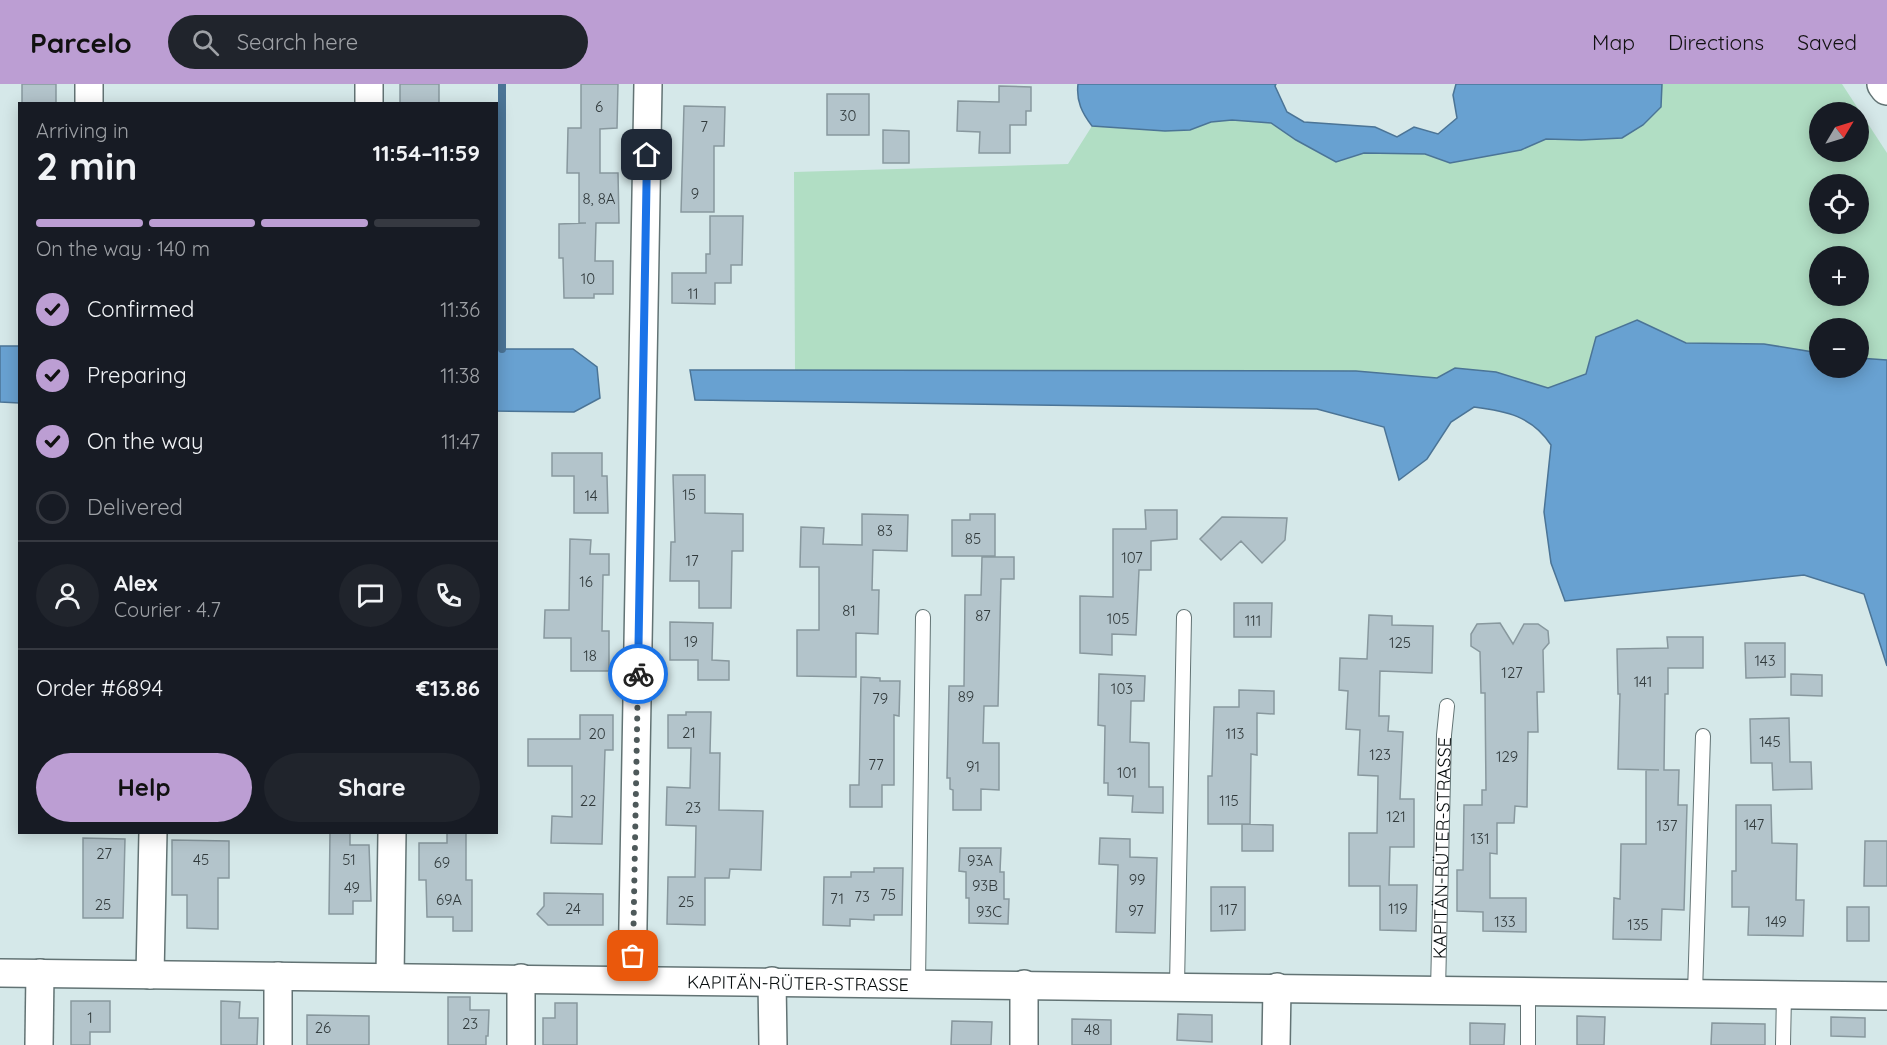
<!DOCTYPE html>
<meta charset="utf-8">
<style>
:root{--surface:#171b24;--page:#20242c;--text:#f1f3f6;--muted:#9ea1a6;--line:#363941;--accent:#bc9ed3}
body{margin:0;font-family:Quicksand,sans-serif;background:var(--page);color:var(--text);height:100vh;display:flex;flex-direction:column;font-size:22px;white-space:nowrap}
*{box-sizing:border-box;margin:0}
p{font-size:20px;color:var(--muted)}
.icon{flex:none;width:33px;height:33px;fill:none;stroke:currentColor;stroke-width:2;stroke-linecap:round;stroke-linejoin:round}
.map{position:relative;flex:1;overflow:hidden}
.side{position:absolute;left:18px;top:18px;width:480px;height:732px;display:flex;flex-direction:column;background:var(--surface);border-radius:0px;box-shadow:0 3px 15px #0003}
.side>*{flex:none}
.needle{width:39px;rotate:52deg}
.buttons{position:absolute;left:1809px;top:18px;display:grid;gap:12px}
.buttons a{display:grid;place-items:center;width:60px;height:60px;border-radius:50%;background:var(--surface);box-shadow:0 3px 15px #0003;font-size:30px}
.pin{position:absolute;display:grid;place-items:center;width:51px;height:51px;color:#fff;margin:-26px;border-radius:12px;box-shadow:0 3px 9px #0006}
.courier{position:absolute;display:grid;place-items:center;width:60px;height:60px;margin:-30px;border:4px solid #1a73e8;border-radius:50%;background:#fff;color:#222;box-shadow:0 2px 8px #0007}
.summary em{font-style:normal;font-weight:700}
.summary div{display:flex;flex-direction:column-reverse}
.summary{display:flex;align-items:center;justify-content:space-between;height:102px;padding:0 18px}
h1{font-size:39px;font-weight:700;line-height:45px}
.bar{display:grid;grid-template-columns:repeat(4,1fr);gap:9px 6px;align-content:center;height:72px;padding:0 18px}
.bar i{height:8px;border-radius:4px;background:var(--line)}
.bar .active{background:var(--accent)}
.bar p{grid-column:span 4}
.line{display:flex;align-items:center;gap:15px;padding:0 18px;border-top:2px solid var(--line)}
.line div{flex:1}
.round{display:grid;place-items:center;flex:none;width:63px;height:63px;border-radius:32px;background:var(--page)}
ol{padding:0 18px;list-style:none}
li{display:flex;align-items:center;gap:18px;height:66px}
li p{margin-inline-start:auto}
li .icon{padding:6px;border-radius:50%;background:var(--accent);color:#111;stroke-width:4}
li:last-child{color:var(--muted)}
li i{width:33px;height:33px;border:3px solid var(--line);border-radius:50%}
.action{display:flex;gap:12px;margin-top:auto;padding:12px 18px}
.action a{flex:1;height:69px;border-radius:36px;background:var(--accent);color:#111;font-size:24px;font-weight:700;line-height:69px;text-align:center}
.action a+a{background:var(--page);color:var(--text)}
header{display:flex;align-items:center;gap:36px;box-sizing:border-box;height:84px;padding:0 30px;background:var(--accent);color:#111}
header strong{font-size:28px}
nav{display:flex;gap:33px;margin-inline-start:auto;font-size:21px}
.search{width:420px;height:54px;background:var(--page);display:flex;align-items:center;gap:15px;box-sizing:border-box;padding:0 21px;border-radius:33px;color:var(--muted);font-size:22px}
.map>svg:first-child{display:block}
.green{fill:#b1dec4;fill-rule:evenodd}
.water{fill:#68a1d1;stroke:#4b7496;stroke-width:1.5}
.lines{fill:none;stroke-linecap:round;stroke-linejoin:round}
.stream{stroke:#4b7496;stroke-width:8}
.building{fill:#b3c4cb;stroke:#88989e;stroke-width:1.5}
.lane-casing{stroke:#627374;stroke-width:16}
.street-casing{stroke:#627374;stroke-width:30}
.secondary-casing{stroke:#627374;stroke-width:36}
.lane{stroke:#fff;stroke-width:14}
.street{stroke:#fff;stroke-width:27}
.secondary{stroke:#fff;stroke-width:33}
.done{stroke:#4e595a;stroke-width:6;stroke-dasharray:0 10.8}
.route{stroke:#1a73e8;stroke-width:8}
.labels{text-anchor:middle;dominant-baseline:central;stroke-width:4.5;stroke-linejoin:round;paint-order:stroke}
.number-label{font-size:15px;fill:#313a3c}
.street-label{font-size:18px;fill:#060c0d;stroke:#d5e8e9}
</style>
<header>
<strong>Parcelo</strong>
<div class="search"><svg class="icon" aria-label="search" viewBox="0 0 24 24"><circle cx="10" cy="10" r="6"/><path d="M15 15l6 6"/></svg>Search here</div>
<nav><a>Map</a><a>Directions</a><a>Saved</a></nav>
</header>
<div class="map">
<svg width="1887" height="961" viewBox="0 0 1887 961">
<rect width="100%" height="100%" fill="#d5e8e9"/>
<!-- green -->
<path class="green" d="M1662,0h180l45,69v207l-28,-2 -1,-30h-38l-1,25 -55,-9 -78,-1 -49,-23 -41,17 -10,37 -38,14 -52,-16 -41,-4 -18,10 -81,-7 -561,-1 -1,-198 274,-8 24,-38 73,5 25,-1 21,-8 21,-2 39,3 25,17 40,22 28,-9 61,1 25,9 71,-13 25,-11 35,1 41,-2 39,-31zM1820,28h38v40h-38zM1820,100h38v40h-38zM1820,172h38v40h-38z"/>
<!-- water -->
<path class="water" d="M1078,0h198l-1,2 12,26 17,10 71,5 22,10 17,-10 24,7 19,-16 -4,-23 3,-11h206l-1,23 -18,18 -21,13 -41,2 -35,-1 -25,11 -71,13 -25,-9 -61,-1 -28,9 -40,-22 -25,-17 -39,-3 -21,2 -21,8 -25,1 -73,-5c-10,-13 -16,-25 -14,-42z
M1637,236l49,23 78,1 55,9 1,15h38l1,-10 28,2v306l-23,-72 -60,-19 -239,26 -14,-38 -7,-51 7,-67c-19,-29 -45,-34 -77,-38l-23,15 -24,37 -28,21 -15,-53 -67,-18 -622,-9 -5,-30 666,1 81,7 18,-10 41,4 52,16 38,-14 10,-37z
M0,262h19v57l-19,-1z
M497,265h76l24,18 3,31 -26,14 -77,-1z"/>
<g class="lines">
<!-- stream -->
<path class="stream" d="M502,265v-265"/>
</g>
<!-- building -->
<path class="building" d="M22,0h34v20h-34z
M400,0h39v20h-39z
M581,0h37l-1,44 -17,1v44h18l1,50h-23l-1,38h18v33h-19v4h-30l-1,-40h-4v-34l27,-1h-7v-50h-12l1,-45h13z
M999,2l32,1v24h-5v14h-16v28h-31l1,-21 -23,-1 1,-30 41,1z
M827,10h42v41h-42z
M684,22l41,1 -1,39h-10v66h-33z
M883,46l26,1v32h-26z
M710,132h33l-1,49h-11v18h-16v21l-43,-1v-30h34v-19h4z
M552,369h50v23h5l1,37h-34v-37h-22z
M673,391h32v38l38,1v37h-11l-1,57h-32v-27h-29l1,-39h4z
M1145,426h32v29l-26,2v29h-12l-3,65 -24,-1v21l-32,-2v-57l33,1v-68h33z
M862,430l46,1 -1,36 -34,-1 -1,40h7l-1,44 -22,-1v44l-59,-1v-46h22v-63h-19l1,-40 23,1 -1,16 39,1z
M970,430h25v42h-43v-36h18z
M1222,433l65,1 -2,22 -23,23 -21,-22 -20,19 -21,-21z
M570,455l21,1 -1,14h19v21h-6l-1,56h7v40h-38v-33h-27l1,-28h24z
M982,473h32v22h-13l-3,127h-14l-1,37h16v47l-18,-1v21h-28v-20l-3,-1v-11h-3l2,-92h15l1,-91h16z
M1234,519h38l-1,34h-37z
M1369,531l23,1v9l41,1 -1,47 -52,-2 -1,45h10l-1,15 15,1 -3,67h14v48h-24l-1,38h28l-1,46 -36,-1v-44h-31v-53h28l1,-57 -20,-1 2,-45 -14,-1 2,-38 -9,-1 1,-32 27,1z
M670,538l43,1 -1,37 17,1v19h-31v-20h-28z
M1500,539l13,21 11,-20h14l10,7 1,12 -6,7 1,42h-7l1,40h-10l-1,75 -12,-1 -1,17h-17v31l-7,-1v45h36v34l-43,-1v-19l-26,-1v-41h6l1,-65h18v-15h4l-1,-97h-4l-1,-41 -9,-6v-12l6,-10z
M1667,553h36v31h-35v26h-3l-1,76h15l-1,35h9l-3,105 -22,-1 -1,31 -48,-1 1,-41 6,1 1,-55h25v-74h13l-41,-1 2,-75h-2l-1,-45 51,-1z
M1745,559h40v34l-39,1z
M1099,590l46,2 -1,25h-13l-1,41 19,1v44h14v26l-31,-1 1,-16 -25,-1v-12h-4l1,-57 -7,-1z
M1791,590l31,1v21l-31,-1z
M861,593l19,1v3h20l-1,35 -5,-1v70h-12v22h-32v-22h9z
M1239,606l35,1v23l-17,-1v42l-6,-1 -1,70h-42v-48h4l2,-69h25z
M686,628h25l-1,41h10l-1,57 44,1 -2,59 -31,-1 -1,9h-24v47l-38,-1 1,-47h27l1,-51 -30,-1 1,-38 23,1 1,-40h-23v-33h18z
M580,631h33v35h-8l-3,94 -51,-1 1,-27 20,1v-51h-44v-27h52z
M1789,634l1,44h21l1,27 -39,1 -1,-27h-21l-1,-44z
M1736,721h35l1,38 25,1 -1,56h8l-1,36 -55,-1 1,-28h-17v-36h4z
M1242,740l31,1v26h-31z
M330,748h20v13h19l2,56h-18v13h-24z
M447,748h19v48h6v51h-19v-14h-26l-1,-37h-7v-37h28z
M83,754l42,1 -2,79h-40z
M1100,754l30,1v18l27,1 -2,75 -39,-1 2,-67 -19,-1z
M172,756l57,1v37h-11v51l-31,-1v-33h-15z
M1865,757h22v45h-23z
M960,764h41l-1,24h4v27h5l-1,25 -39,-1v-25h-3v-26l-7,-1z
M874,784h29l-1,47h-28v5l-24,-1v7l-27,-1 1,-48h27v-5h23z
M1211,803h34v43l-34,1z
M544,809l59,1v31h-55l-11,-11 7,-8z
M1847,823h22v34h-22z
M448,913h22v13h19l-1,26h-2v9h-38z
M71,917h39v31h-20v13h-19z
M221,917l19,1 -1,16h19l-1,27h-36z
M555,919h22v42h-34v-27h12z
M1178,930l34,1v27l-35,-2z
M307,931l62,1v29h-62z
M1577,932l28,1 -1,28h-27z
M1831,933l34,1v19l-34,-1z
M1072,935l39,1v25h-39z
M952,937l40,1 -1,23h-40z
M1470,939l35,1 -1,21h-34z
M1712,939l53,1v21h-54z"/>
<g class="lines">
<defs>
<g id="lane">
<path d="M918,899l5,-366"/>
<path d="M1177,902l7,-369"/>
<path id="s1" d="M1438,906l6,-255 3,-29"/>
<path d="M1695,909l8,-257"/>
<path d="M1528,961v-54"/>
<path d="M1783,961l1,-51"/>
</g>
<g id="street">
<path d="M89,20v-20"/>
<path d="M369,20v-20"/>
<path id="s2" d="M0,889l1887,23"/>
<path d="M150,891l3,-143"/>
<path d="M278,892v69"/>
<path d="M390,893l2,-145"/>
<path d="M632,895l16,-895"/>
<path d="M772,897l1,64"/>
<path d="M1024,900v61"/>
<path d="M39,961l1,-72"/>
<path d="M521,961v-67"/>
<path d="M1276,961l1,-58"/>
</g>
<path id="secondary" d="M1884,0l3,4"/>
</defs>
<!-- lane casing -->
<use href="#lane" class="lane-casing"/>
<!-- street casing -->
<use href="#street" class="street-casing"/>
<!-- secondary casing -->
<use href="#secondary" class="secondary-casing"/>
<!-- lane -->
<use href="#lane" class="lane"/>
<!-- street -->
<use href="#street" class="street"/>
<!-- secondary -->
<use href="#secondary" class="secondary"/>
</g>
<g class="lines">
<!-- done -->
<path class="done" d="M633,872l5,-282"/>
<!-- route -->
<path class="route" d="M638,590l9,-519"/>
</g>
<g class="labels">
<!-- number labels -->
<g class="number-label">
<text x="599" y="22">6</text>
<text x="848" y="31">30</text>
<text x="704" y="42">7</text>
<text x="695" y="109">9</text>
<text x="599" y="114">8, 8A</text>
<text x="588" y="194">10</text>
<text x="693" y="209">11</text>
<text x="689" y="410">15</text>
<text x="591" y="411">14</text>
<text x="885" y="446">83</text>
<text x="973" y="454">85</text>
<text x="1132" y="473">107</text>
<text x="692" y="476">17</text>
<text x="586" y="497">16</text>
<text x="849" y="526">81</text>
<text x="983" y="531">87</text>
<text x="1118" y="534">105</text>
<text x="1253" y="536">111</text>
<text x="691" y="557">19</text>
<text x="1400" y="558">125</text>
<text x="590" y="571">18</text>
<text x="1765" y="576">143</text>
<text x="1512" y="588">127</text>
<text x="1643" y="597">141</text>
<text x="1122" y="604">103</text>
<text x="966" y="612">89</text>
<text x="880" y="614">79</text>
<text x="689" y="648">21</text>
<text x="597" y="649">20</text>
<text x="1235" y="649">113</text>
<text x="1770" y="657">145</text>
<text x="1380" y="670">123</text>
<text x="1507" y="672">129</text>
<text x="876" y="680">77</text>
<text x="973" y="682">91</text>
<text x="1127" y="688">101</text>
<text x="588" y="716">22</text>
<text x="1229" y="716">115</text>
<text x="693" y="723">23</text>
<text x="1396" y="732">121</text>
<text x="1754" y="740">147</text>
<text x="1667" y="741">137</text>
<text x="1480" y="754">131</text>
<text x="104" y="769">27</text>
<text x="201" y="775">45</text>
<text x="349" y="775">51</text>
<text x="980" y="776">93A</text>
<text x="442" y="778">69</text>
<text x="1137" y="795">99</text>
<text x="985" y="801">93B</text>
<text x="352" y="803">49</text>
<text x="888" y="810">75</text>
<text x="862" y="812">73</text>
<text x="837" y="814">71</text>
<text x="449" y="815">69A</text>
<text x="686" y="817">25</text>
<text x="103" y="820">25</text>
<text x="573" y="824">24</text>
<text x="1398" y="824">119</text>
<text x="1228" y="825">117</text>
<text x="1136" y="826">97</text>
<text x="989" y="827">93C</text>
<text x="1505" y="837">133</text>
<text x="1776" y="837">149</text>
<text x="1638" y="840">135</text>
<text x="90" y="933">1</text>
<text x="470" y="939">23</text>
<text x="323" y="943">26</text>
<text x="1092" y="945">48</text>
</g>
<!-- street labels -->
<g class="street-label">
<text stroke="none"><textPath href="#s1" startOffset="142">KAPITÄN-RÜTER-STRASSE</textPath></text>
<text stroke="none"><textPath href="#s2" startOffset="798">KAPITÄN-RÜTER-STRASSE</textPath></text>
</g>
</g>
</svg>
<div class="buttons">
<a><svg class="needle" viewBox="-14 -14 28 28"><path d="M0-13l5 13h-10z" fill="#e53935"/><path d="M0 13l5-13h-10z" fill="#9ea1a6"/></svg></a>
<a><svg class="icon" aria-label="locate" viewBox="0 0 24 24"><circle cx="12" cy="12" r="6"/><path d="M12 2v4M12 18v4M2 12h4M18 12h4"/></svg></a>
<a>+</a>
<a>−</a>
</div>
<div class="pin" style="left:633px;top:872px;background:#ea580c"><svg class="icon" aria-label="bag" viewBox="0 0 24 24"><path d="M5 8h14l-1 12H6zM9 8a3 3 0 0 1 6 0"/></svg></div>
<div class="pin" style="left:647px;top:71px;background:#1f2937"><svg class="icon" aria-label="home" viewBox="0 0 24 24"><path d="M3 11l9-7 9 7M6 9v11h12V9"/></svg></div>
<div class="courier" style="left:638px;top:590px"><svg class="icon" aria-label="bike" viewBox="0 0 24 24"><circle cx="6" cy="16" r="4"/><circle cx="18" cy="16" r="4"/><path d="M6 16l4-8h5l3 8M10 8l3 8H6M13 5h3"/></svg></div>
<section class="side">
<div class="summary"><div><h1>2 min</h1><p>Arriving in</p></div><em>11:54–11:59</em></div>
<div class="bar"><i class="active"></i><i class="active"></i><i class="active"></i><i></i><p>On the way · 140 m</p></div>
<ol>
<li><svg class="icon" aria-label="check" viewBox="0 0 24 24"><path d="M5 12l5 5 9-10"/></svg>Confirmed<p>11:36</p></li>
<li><svg class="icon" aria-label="check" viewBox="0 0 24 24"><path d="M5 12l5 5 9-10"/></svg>Preparing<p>11:38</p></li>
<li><svg class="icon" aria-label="check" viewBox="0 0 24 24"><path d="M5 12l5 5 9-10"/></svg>On the way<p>11:47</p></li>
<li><i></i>Delivered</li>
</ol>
<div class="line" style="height:108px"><a class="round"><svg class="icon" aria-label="person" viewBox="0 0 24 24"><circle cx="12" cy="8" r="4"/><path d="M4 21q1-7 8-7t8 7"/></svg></a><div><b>Alex</b><p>Courier · 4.7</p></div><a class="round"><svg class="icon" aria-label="chat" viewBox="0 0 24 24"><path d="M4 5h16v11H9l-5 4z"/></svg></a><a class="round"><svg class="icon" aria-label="phone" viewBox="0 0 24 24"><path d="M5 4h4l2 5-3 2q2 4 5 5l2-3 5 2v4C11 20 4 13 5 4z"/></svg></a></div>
<div class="line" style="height:78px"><div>Order #6894</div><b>€13.86</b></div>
<div class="action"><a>Help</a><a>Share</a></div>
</section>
</div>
